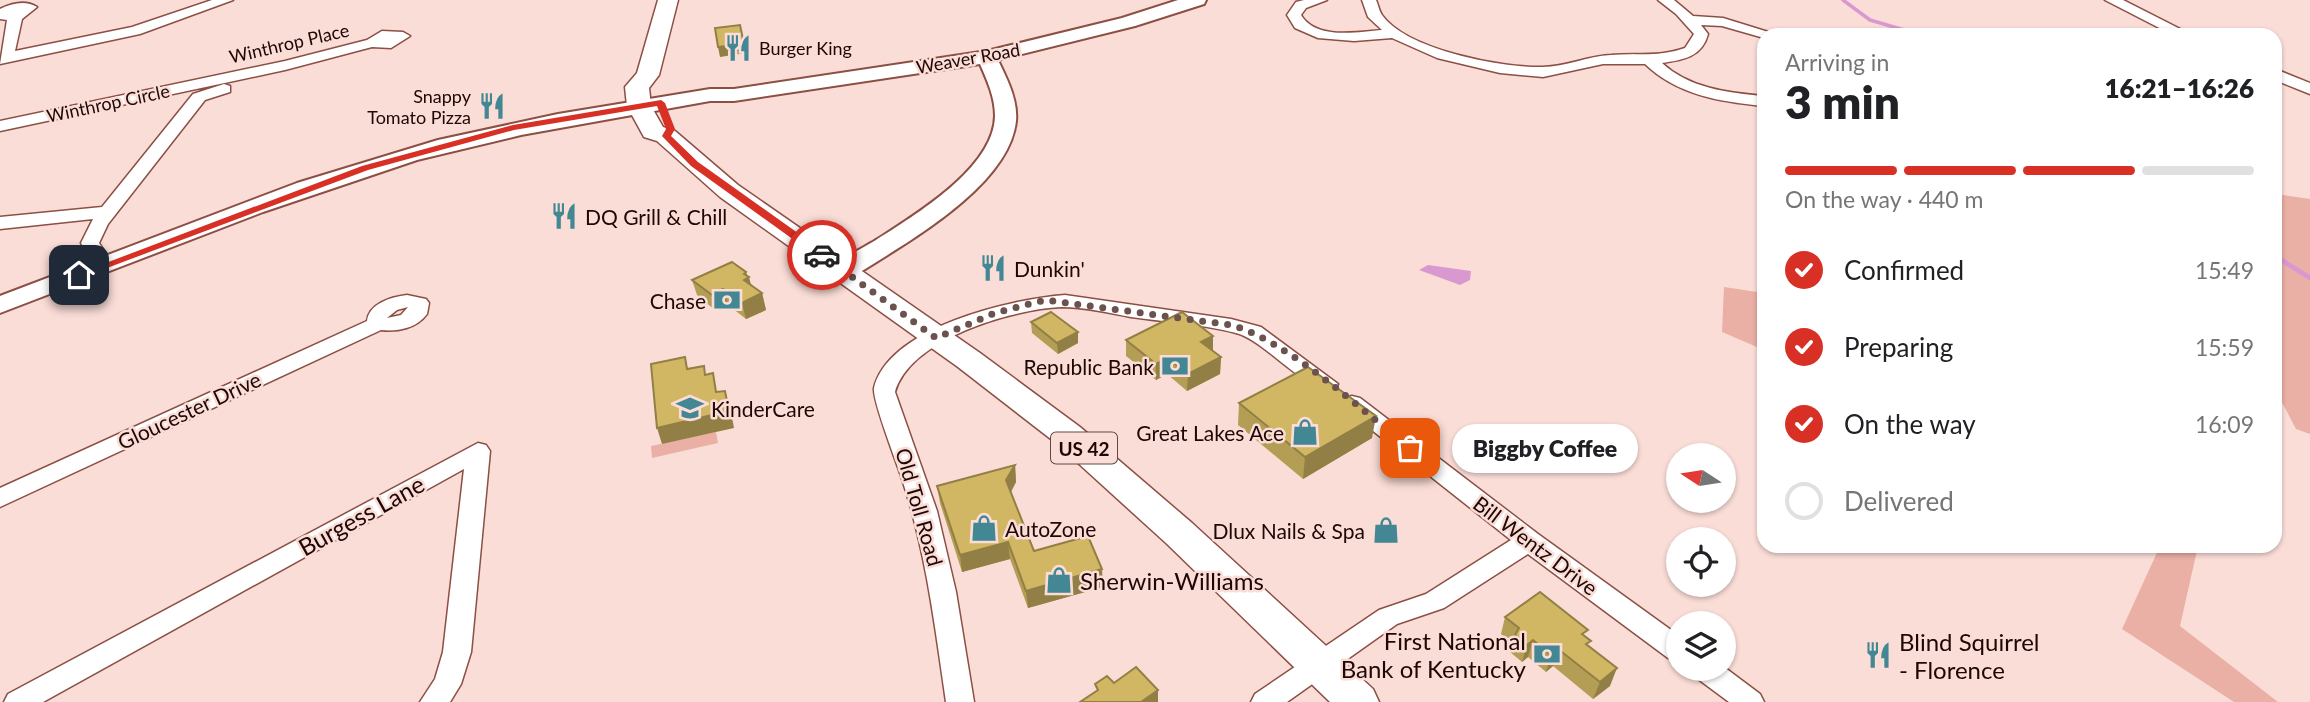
<!DOCTYPE html>
<meta charset="utf-8">
<style>
:root{--surface:#fff;--page:#f2f2f2;--text:#202124;--muted:#757577;--line:#e0e0e0;--accent:#d93025}
body{margin:0;font-family:Lato,sans-serif;background:var(--page);color:var(--text);height:100vh;display:flex;flex-direction:column;font-size:26px;white-space:nowrap}
*{box-sizing:border-box;margin:0}
p{font-size:23px;color:var(--muted)}
.icon{flex:none;width:38px;height:38px;fill:none;stroke:currentColor;stroke-width:2;stroke-linecap:round;stroke-linejoin:round}
.map{position:relative;flex:1;overflow:hidden}
.drawer{position:absolute;left:1757px;top:28px;width:525px;height:525px;display:flex;flex-direction:column;background:var(--surface);border-radius:21px;box-shadow:0 2px 5px #0004}
.drawer>*{flex:none}
.needle{width:46px;rotate:282deg}
.buttons{position:absolute;left:1666px;top:443px;display:grid;gap:14px}
.buttons a{display:grid;place-items:center;width:70px;height:70px;border-radius:50%;background:var(--surface);box-shadow:0 2px 5px #0004;font-size:35px}
.pin{position:absolute;display:grid;place-items:center;width:60px;height:60px;color:#fff;margin:-30px;border-radius:14px;box-shadow:0 4px 10px #0006}
.courier{position:absolute;display:grid;place-items:center;width:70px;height:70px;margin:-35px;border:5px solid #d93025;border-radius:50%;background:#fff;color:#222;box-shadow:0 2px 9px #0007}
.bubble{position:absolute;height:49px;border-radius:24px;background:var(--surface);box-shadow:0 2px 5px #0004;font-size:23px;font-weight:800;line-height:49px;text-align:center}
.overview em{font-style:normal;font-weight:800}
.overview div{display:flex;flex-direction:column-reverse}
.overview{display:flex;align-items:center;justify-content:space-between;height:119px;padding:0 28px}
h1{font-size:46px;font-weight:800;line-height:52px}
.bar{display:grid;grid-template-columns:repeat(4,1fr);gap:10px 7px;align-content:center;height:84px;padding:0 28px}
.bar i{height:9px;border-radius:5px;background:var(--line)}
.bar .on{background:var(--accent)}
.bar p{grid-column:span 4}
ol{padding:0 28px;list-style:none}
li{display:flex;align-items:center;gap:21px;height:77px}
li p{margin-inline-start:auto}
li .icon{padding:7px;border-radius:50%;background:var(--accent);color:#fff;stroke-width:4}
li:last-child{color:var(--muted)}
li i{width:38px;height:38px;border:4px solid var(--line);border-radius:50%}
.map>svg:first-child{display:block}
.green{fill:#ebb0a5}
.water{fill:#da98d1}
.lines{fill:none;stroke-linecap:round;stroke-linejoin:round}
.stream-far1{stroke:#da98d1;stroke-width:3.5}
.stream{stroke:#da98d1;stroke-width:5}
.street-casing{stroke:#8c4f44;stroke-width:3}
.secondary-casing{stroke:#8c4f44;stroke-width:4}
.primary-casing{stroke:#8c4f44;stroke-width:3}
.street{fill:#fff;fill-rule:evenodd}
.secondary{fill:#fff;fill-rule:evenodd}
.primary{fill:#fff;fill-rule:evenodd}
.wall{fill:#b49d55}
.shaded-wall{fill:#927f45}
.building{fill:#d1b663;stroke:#927f45;stroke-width:2}
.route{fill:#d93025}
.done{stroke:#6b524e;stroke-width:7;stroke-dasharray:0 12.6}
.labels{text-anchor:middle;dominant-baseline:central;stroke-width:5;stroke-linejoin:round;paint-order:stroke}
.far-street-label{font-size:18px;fill:#1e0704;stroke:#fbddd7}
.far-poi-label{font-size:18px;fill:#1e0704;stroke:#fbddd7;text-anchor:start}
.shield{fill:#fbddd7;stroke:#604743;stroke-width:2}
.shield-label{font-size:19px;font-weight:bold;fill:#1e0704}
.poi-label{font-size:21px;fill:#1e0704;stroke:#fbddd7;text-anchor:start}
.street-label{font-size:21px;fill:#1e0704;stroke:#fbddd7}
.near-street-label{font-size:24px;fill:#1e0704;stroke:#fbddd7}
.near-poi-label{font-size:24px;fill:#1e0704;stroke:#fbddd7;text-anchor:start}
</style>
<div class="map">
<svg width="2310" height="702" viewBox="0 0 2310 702">
<rect width="100%" height="100%" fill="#fbddd7"/>
<!-- green -->
<path class="green" d="M2275,194l35,5v235l-14,-5 -21,-40z
M1724,287l40,6v57l-42,-18z
M716,432l2,11 -66,15 -1,-12z
M2160,546h38l-18,80 98,76h-44l-112,-73z"/>
<!-- water -->
<path class="water" d="M1428,265l43,6 -1,9 -10,5 -41,-15z"/>
<g class="lines">
<!-- stream-far1 -->
<path class="stream-far1" d="M1843,0l27,20 51,15"/>
<!-- stream -->
<path class="stream" d="M2275,256l35,22"/>
<defs>
<path id="street" d="M212,0h21l-93,34 -140,30 7,-44 -7,-1v-10c12,-6 26,-9 37,-2l-15,12 -7,32 117,-24z
M1304,0h23l-21,8 -5,7c15,25 56,17 81,15l-14,-13 -6,-17h14c2,4 3,11 6,15 25,35 120,53 160,52 24,0 45,-11 69,-12 25,-2 50,2 74,-7l9,-14 -18,-20 -18,-14h16l19,16 30,2 55,17h-14v3l-42,-12 -21,-1 7,9c-6,23 -25,26 -46,29 27,25 66,30 102,33v10c-43,-4 -87,-11 -119,-42h-42l-60,13 -43,-4 -63,-15 -45,-20 -38,3 -36,-3 -23,-10 -8,-13 9,-13z
M2105,0h18l69,35h-19z
M382,31l21,1 7,4 -19,12 -19,-1 -87,23 -285,61v-10l285,-60 82,-21z
M2275,69l35,14v11l-35,-14z
M224,84l6,2v6l-25,8 -97,124 -9,19 15,23 -3,4h-14l-16,-27 12,-24 -93,10v-12l102,-10 91,-113z
M407,295l19,4 3,4 -2,11c-10,14 -29,18 -46,16l-381,177v-19l367,-167c2,-17 23,-24 40,-26zM408,307l-7,8 -14,3 10,-8z
M1065,295l166,24 30,8 77,57 -3,5c-26,7 -70,-49 -99,-56 -34,-9 -71,-11 -105,-16 -22,-4 -47,-10 -69,-10 -50,2 -152,32 -167,85l42,119 19,81 18,110h-28c-11,-75 -20,-151 -44,-223 -5,-16 -30,-79 -28,-91 15,-61 137,-89 191,-93z
M1352,396l8,2 178,136 140,101v26l-10,-3 -140,-104 -84,54 -47,16 -110,78h-36l4,-8 124,-84 47,-16 85,-54 -167,-132 -3,-5 3,-5z
M478,443l8,2 4,6 -19,201 -10,32 -11,18h-30l15,-23 8,-27 21,-183 -421,233h-39l4,-8z
M1724,667l36,27 4,8h-35l-35,-26 -4,-8z"/>
<path id="secondary" d="M1178,0h28l-2,4 -69,22 -137,34c9,19 20,40 18,61 -7,66 -112,123 -162,155h-18l-4,-5c9,-14 30,-22 44,-31 39,-25 118,-72 119,-124 0,-19 -8,-36 -15,-52l-246,37h-24l-189,34 -104,25 -154,52 -263,101v-17l297,-113 141,-43 120,-26 152,-25h24l253,-38 135,-33z"/>
<path id="primary" d="M658,0h20l-19,75 -10,13 2,18 12,21 12,4 63,54 242,168 100,74 112,96 181,166 6,13h-49l-164,-159 -110,-100 -98,-76 -238,-170 -63,-56 -13,-4 -17,-31 -2,-19 12,-14z"/>
</defs>
<!-- street casing -->
<use href="#street" class="street-casing"/>
<!-- secondary casing -->
<use href="#secondary" class="secondary-casing"/>
<!-- primary casing -->
<use href="#primary" class="primary-casing"/>
<!-- street -->
<use href="#street" class="street"/>
<!-- secondary -->
<use href="#secondary" class="secondary"/>
<!-- primary -->
<use href="#primary" class="primary"/>
</g>
<!-- wall -->
<path class="wall" d="M746,272l5,13 11,8 4,17 -20,9 -18,-14 -12,6 -19,-16 -5,-15z
M1031,322l47,10v11l-20,11 -26,-21z
M1126,340l87,11 8,6 -1,17 -33,17 -20,-17 -11,6 -30,-24z
M1239,403l133,35 -69,41 -65,-54z
M1015,465l1,17 -5,10 23,59 69,36 -75,21 -18,-49 -48,13 -22,-69 -3,-17z
M1505,617l84,29 21,40 -17,13 -40,-33 -7,6 -18,-15 -6,5 -12,-10 2,-8 -11,-10z"/>
<!-- shaded-wall -->
<path class="shaded-wall" d="M740,25l6,28 -26,4 -2,-10z
M746,272l1,6 2,-1 4,16 -9,-13v-6z
M723,289l5,16 -12,6 -4,-16z
M762,293l4,17 -20,9 -4,-16z
M1078,332v11l-20,11 -1,-11z
M1213,336v17l-12,-11z
M1221,357l-1,17 -33,17 1,-17z
M1168,358l-1,16 -11,6v-16z
M725,391l5,16 4,21 -72,16 -5,-16z
M1376,416l-4,22 -69,41 2,-22z
M1015,465l1,17 -8,15 -2,-17z
M1008,542l2,17 -48,13 -2,-17z
M1102,569l1,18 -75,21 -2,-17z
M1533,640l-5,17 -6,5 5,-17z
M1558,649l-5,17 -7,6 5,-17z
M1617,668l-7,18 -17,13 7,-17z
M1158,690v12h-17z"/>
<!-- building -->
<path class="building" d="M740,25l4,19 -26,3 -3,-19z
M732,262l14,10 -2,2 5,3 -5,3 18,13 -20,10 -19,-14 -11,6 -20,-15z
M1051,312l27,20 -21,11 -26,-21z
M1182,312l31,24 -12,6 20,15 -33,17 -20,-16 -12,6 -30,-24z
M685,357l2,12 17,-3 1,9 8,-2 3,19 9,-1 4,20 -72,17 -6,-64z
M1308,367l68,49 -71,41 -66,-54z
M1015,465l-9,15 28,71 54,-15 14,33 -76,22 -18,-49 -48,13 -23,-69z
M1540,592l48,38 -6,4 9,7 -5,3 31,24 -17,14 -42,-33 -7,6 -18,-15 -6,5 -12,-10 4,-7 -14,-11z
M1136,667l22,23 -17,12h-61l18,-12 -3,-6 12,-8 7,7z"/>
<!-- route -->
<path class="route" d="M661,100l4,3 10,26 -4,7 27,26 128,91v5h-7l-128,-92 -29,-30 4,-7 -9,-23 -143,24 -146,40 -285,107 -9,-2 288,-109 151,-41z"/>
<g class="lines">
<!-- done -->
<path class="done" d="M822,255l114,83 59,-25 50,-13 186,25c57,16 130,85 179,123"/>
</g>
<!-- icons -->
<defs>
<symbol id="restaurant-bare" viewBox="-9 -9 18 18"><path d="M-5-6h1v4h1v-4h1v4h1v-4h1v5L-1.5 .5V6h-2V.5L-5-1ZM5-6V6H3V1.5H1.5Q1.5-4 5-6Z" fill="#428793" stroke="#fbddd7" stroke-width="2.5" paint-order="stroke"/></symbol>
<symbol id="bank-bare" viewBox="-9 -9 18 18"><path d="M-6-4H6V4H-6ZM0-2.3a2.3 2.3 0 1 0 0 4.6a2.3 2.3 0 1 0 0-4.6Z" fill="#428793" stroke="#fbddd7" stroke-width="2.5" paint-order="stroke"/></symbol>
<symbol id="school-bare" viewBox="-9 -9 18 18"><path d="M0-5L7-2L0 1L-7-2ZM-4 1L0 2.5L4 1V4Q0 6-4 4Z" fill="#428793" stroke="#fbddd7" stroke-width="2.5" paint-order="stroke"/></symbol>
<symbol id="shop-bare" viewBox="-9 -9 18 18"><path d="M-5-2.5h2.3a2.7 3.5 0 0 1 5.4 0H5L5.5 6h-11ZM-1.5-2.5h3a1.5 2.3 0 0 0-3 0Z" fill="#428793" stroke="#fbddd7" stroke-width="2.5" paint-order="stroke"/></symbol>
</defs>
<g fill-rule="evenodd">
<use href="#restaurant-bare" x="719" y="29" width="38" height="38"/>
<use href="#restaurant-bare" x="473" y="87" width="38" height="38"/>
<use href="#restaurant-bare" x="545" y="197" width="38" height="38"/>
<use href="#restaurant-bare" x="974" y="249" width="38" height="38"/>
<use href="#bank-bare" x="708" y="281" width="38" height="38"/>
<use href="#bank-bare" x="1156" y="347" width="38" height="38"/>
<use href="#school-bare" x="671" y="389" width="38" height="38"/>
<use href="#shop-bare" x="1286" y="413" width="38" height="38"/>
<use href="#shop-bare" x="965" y="509" width="38" height="38"/>
<use href="#shop-bare" x="1367" y="511" width="38" height="38"/>
<use href="#shop-bare" x="1040" y="561" width="38" height="38"/>
<use href="#bank-bare" x="1528" y="635" width="38" height="38"/>
<use href="#restaurant-bare" x="1859" y="636" width="38" height="38"/>
</g>
<g class="labels">
<!-- far-street labels -->
<g class="far-street-label">
<text transform="translate(289 43) rotate(-13)">Winthrop Place</text>
<text transform="translate(968 58) rotate(-10)">Weaver Road</text>
<text transform="translate(108 103) rotate(-12)">Winthrop Circle</text>
</g>
<!-- far-poi labels -->
<g class="far-poi-label">
<text x="759" y="48">Burger King</text>
<text x="471" y="96" text-anchor="end">Snappy<tspan x="471" dy="21">Tomato Pizza</tspan></text>
</g>
<!-- shield labels -->
<rect class="shield" x="1051" y="432.5" width="66" height="31" rx="5"/>
<g class="shield-label">
<text x="1084" y="448">US 42</text>
</g>
<!-- poi labels -->
<g class="poi-label">
<text x="585" y="216">DQ Grill &amp; Chill</text>
<text x="1014" y="268">Dunkin'</text>
<text x="706" y="300" text-anchor="end">Chase</text>
<text x="1154" y="366" text-anchor="end">Republic Bank</text>
<text x="711" y="408">KinderCare</text>
<text x="1284" y="432" text-anchor="end">Great Lakes Ace</text>
<text x="1005" y="528">AutoZone</text>
<text x="1365" y="530" text-anchor="end">Dlux Nails &amp; Spa</text>
</g>
<!-- street labels -->
<g class="street-label">
<text transform="translate(189 410) rotate(-25)">Gloucester Drive</text>
<text transform="translate(920 507) rotate(74)">Old Toll Road</text>
<text transform="translate(1536 545) rotate(37)">Bill Wentz Drive</text>
</g>
<!-- near-street labels -->
<g class="near-street-label">
<text transform="translate(361 515) rotate(-29)">Burgess Lane</text>
</g>
<!-- near-poi labels -->
<g class="near-poi-label">
<text x="1080" y="580">Sherwin-Williams</text>
<text x="1526" y="640" text-anchor="end">First National<tspan x="1526" dy="28">Bank of Kentucky</tspan></text>
<text x="1899" y="641">Blind Squirrel<tspan x="1899" dy="28">- Florence</tspan></text>
</g>
</g>
</svg>
<div class="buttons">
<a><svg class="needle" viewBox="-14 -14 28 28"><path d="M0-13l5 13h-10z" fill="#e53935"/><path d="M0 13l5-13h-10z" fill="#757577"/></svg></a>
<a><svg class="icon" aria-label="locate" viewBox="0 0 24 24"><circle cx="12" cy="12" r="6"/><path d="M12 2v4M12 18v4M2 12h4M18 12h4"/></svg></a>
<a><svg class="icon" aria-label="layers" viewBox="0 0 24 24"><path d="M12 4l9 5-9 5-9-5zM3 14l9 5 9-5"/></svg></a>
</div>
<div class="pin" style="left:1410px;top:448px;background:#ea580c"><svg class="icon" aria-label="bag" viewBox="0 0 24 24"><path d="M5 8h14l-1 12H6zM9 8a3 3 0 0 1 6 0"/></svg></div>
<div class="pin" style="left:79px;top:275px;background:#1f2937"><svg class="icon" aria-label="home" viewBox="0 0 24 24"><path d="M3 11l9-7 9 7M6 9v11h12V9"/></svg></div>
<div class="courier" style="left:822px;top:255px"><svg class="icon" aria-label="car" viewBox="0 0 24 24"><path d="M5 17H2v-5l4-1 3-4h7l3 4 3 1v5h-3M9 17h6M6 11h13"/><circle cx="7" cy="17" r="2"/><circle cx="17" cy="17" r="2"/></svg></div>
<div class="bubble" style="left:1452px;top:424px;width:186px">Biggby Coffee</div>
<section class="drawer">
<div class="overview"><div><h1>3 min</h1><p>Arriving in</p></div><em>16:21–16:26</em></div>
<div class="bar"><i class="on"></i><i class="on"></i><i class="on"></i><i></i><p>On the way · 440 m</p></div>
<ol>
<li><svg class="icon" aria-label="check" viewBox="0 0 24 24"><path d="M5 12l5 5 9-10"/></svg>Confirmed<p>15:49</p></li>
<li><svg class="icon" aria-label="check" viewBox="0 0 24 24"><path d="M5 12l5 5 9-10"/></svg>Preparing<p>15:59</p></li>
<li><svg class="icon" aria-label="check" viewBox="0 0 24 24"><path d="M5 12l5 5 9-10"/></svg>On the way<p>16:09</p></li>
<li><i></i>Delivered</li>
</ol>
</section>
</div>
